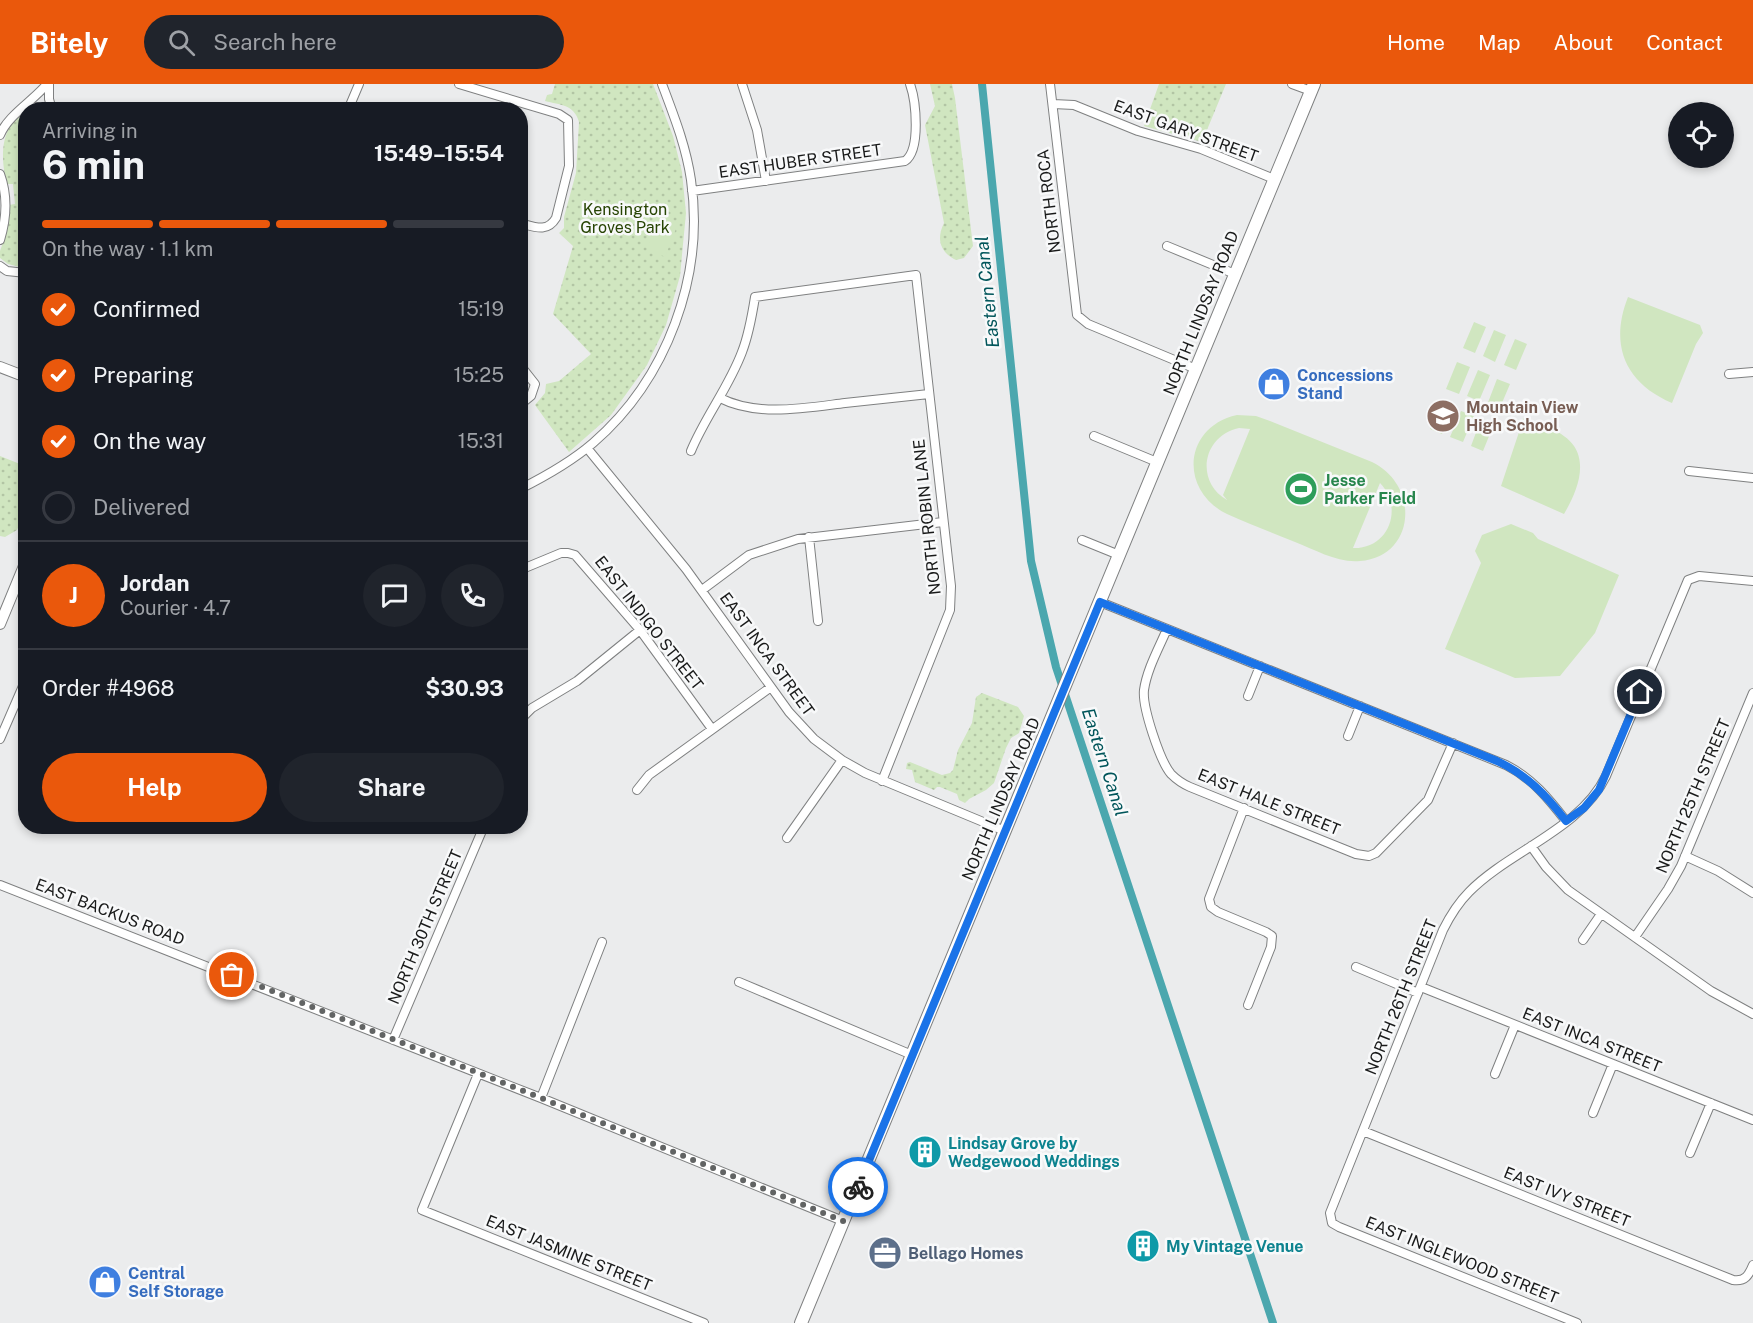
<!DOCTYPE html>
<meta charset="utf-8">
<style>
:root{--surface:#171b24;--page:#20242c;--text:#f1f3f6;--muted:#9ea1a6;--line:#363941;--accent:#ea580c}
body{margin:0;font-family:"Public Sans",sans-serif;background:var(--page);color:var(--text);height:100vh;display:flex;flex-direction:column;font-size:22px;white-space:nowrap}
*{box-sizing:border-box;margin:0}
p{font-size:20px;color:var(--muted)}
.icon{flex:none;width:33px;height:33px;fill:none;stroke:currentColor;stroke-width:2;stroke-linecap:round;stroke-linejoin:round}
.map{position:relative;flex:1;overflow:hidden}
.drawer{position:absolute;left:18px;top:18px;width:510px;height:732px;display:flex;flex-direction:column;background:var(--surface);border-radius:24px;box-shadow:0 3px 9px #0003}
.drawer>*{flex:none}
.buttons{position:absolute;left:1668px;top:18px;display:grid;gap:12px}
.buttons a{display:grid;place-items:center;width:66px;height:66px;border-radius:50%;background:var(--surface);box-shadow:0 3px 9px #0003;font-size:30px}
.pin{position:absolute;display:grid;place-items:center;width:51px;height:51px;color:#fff;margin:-26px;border:3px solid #fff;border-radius:50%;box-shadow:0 2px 6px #0007}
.courier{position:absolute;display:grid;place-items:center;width:60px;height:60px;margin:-30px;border:4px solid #1a73e8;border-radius:50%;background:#fff;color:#222;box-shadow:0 2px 8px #0007}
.headline em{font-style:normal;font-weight:700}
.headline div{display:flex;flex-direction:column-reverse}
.headline{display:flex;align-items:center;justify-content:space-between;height:102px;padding:0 24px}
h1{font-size:39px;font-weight:700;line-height:45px}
.bar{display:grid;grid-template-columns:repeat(4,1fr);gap:9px 6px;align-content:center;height:72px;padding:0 24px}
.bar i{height:8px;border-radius:4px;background:var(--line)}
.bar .selected{background:var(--accent)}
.bar p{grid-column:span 4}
.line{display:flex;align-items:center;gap:15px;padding:0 24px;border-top:2px solid var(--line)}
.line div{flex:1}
.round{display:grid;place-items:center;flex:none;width:63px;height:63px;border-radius:32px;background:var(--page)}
ol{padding:0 24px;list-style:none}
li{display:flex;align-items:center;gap:18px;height:66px}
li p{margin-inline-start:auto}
li .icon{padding:6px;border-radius:50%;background:var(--accent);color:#fff;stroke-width:4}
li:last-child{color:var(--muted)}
li i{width:33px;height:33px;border:3px solid var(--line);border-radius:50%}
.action{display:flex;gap:12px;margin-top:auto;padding:12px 24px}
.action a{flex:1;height:69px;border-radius:36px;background:var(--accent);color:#fff;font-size:24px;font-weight:700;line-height:69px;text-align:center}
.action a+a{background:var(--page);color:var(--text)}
header{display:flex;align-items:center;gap:36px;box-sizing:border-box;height:84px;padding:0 30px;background:var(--accent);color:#fff}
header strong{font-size:28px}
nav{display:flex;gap:33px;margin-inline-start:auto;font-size:21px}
.search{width:420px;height:54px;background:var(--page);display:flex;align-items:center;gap:15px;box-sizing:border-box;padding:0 21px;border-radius:33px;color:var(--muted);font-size:22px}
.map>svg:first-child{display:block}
.park{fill:url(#park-dots)}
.garden{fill:#d0e6c0;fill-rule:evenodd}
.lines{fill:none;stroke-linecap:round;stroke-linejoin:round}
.canal{stroke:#4ba7ae;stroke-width:8}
.minor-casing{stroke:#7f8081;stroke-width:10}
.tertiary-casing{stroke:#7f8081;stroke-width:12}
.secondary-casing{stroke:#7f8081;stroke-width:14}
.minor{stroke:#fff;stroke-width:8}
.tertiary{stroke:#fff;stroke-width:10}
.secondary{stroke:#fff;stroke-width:12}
.done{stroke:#626464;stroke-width:6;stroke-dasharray:0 10.8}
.route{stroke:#1a73e8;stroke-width:8}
.labels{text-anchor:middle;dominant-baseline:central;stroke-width:5;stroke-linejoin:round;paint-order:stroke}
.street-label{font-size:16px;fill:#191a1a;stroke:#f8f9fa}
.park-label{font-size:16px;fill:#274403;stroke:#f8f9fa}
.shop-label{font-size:16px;font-weight:bold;fill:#366cbe;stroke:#f8f9fa;text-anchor:start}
.education-label{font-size:16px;font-weight:bold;fill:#785e54;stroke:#f8f9fa;text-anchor:start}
.leisure-label{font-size:16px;font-weight:bold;fill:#27864d;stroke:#f8f9fa;text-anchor:start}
.culture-label{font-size:16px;font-weight:bold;fill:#0d838f;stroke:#f8f9fa;text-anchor:start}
.service-label{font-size:16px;font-weight:bold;fill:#4e5e75;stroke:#f8f9fa;text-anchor:start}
.water-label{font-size:18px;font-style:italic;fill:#00555a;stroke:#f8f9fa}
</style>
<header>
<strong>Bitely</strong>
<div class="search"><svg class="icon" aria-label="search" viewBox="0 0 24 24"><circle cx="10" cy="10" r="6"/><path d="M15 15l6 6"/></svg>Search here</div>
<nav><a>Home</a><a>Map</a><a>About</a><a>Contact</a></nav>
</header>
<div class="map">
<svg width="1753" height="1239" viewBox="0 0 1753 1239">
<defs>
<pattern id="park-dots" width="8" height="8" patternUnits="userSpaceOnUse" patternTransform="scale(1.5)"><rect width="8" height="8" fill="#d0e6c0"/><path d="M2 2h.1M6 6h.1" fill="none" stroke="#b2c5a4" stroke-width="1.8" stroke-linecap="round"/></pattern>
</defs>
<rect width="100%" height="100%" fill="#ebeced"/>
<!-- park -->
<path class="park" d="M555,0h98l20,52 9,36 4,41 -6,63 -14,49 -19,40 -36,50 -42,37 -34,-47 10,-12 1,-9 13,-3 32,-27 -38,-40 20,-68 -14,-13 5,-5v-11l12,-44 3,-51c-5,-18 -19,-17 -34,-21l2,-6 5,-1z
M930,0h22l3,14 18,148 -9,12 -8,2c-16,-8 -20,-21 -12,-37l-19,-98 10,-19z
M1159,0h67l-24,58 -58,-16z
M25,30v154h-1l-16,-4 -8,-6v-7l6,-17 3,-29 6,-1 -2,-20h-6c-7,-25 -7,-60 18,-70z
M0,372l25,10v46l-8,18 -12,7 -5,-1z
M982,609l36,14 6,9 -5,17 -8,5 -5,10 -12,35 -8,7 -17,9 -4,4 -6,-3 -2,-6 -17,-7h-3l-3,3 -19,-8 -3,-12 -6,-1 1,-6 3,-1 32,13 8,-2 3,-3 5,-20 14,-27 4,-26z"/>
<!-- garden -->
<path class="garden" d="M25,45v42l-10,-5 -3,-5z
M659,134l18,8 -12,31 -18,-9z
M1628,213l72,28 3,8 -7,11 -24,59c-47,-20 -63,-58 -44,-106z
M1474,238l12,5 -11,26 -12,-5z
M1494,246l12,5 -11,27 -12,-6z
M1515,255l12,5 -11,26 -12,-5z
M1457,278l13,5 -11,27 -13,-5z
M1478,286l12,5 -11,26 -12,-5z
M1497,295l13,5 -11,26 -12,-5z
M1441,318l12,5 -11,27 -12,-5z
M1461,327l13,5 -11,26 -13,-5z
M1237,331l19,1 14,5 102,41c49,24 43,95 -12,99 -23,2 -44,-11 -65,-19 -23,-9 -45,-18 -68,-28 -48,-23 -44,-87 10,-99zM1239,344l11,1 -27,66 4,5c-32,-18 -25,-64 12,-72zM1380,399c24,25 9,66 -27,65z
M1524,333c16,7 40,14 50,29 14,21 1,49 -10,68l-63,-28z
M1481,335l13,5 -11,27 -12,-5z
M1511,440l22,9 5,6 81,36 -24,58 -35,43 -45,2 -70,-29 36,-86 -6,-12 7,-16z"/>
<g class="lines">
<!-- canal -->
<path class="canal" d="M982,0l49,477 25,106 217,656"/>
<defs>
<path id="minor" d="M49,0v15l3,11
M459,0l100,30 9,6 1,46 -13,52c-9,15 -21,9 -36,5
M742,0l15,46 9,51
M1050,0l27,231 11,9 108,45
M1292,0l19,7
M1053,20l21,1 64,26 63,18 73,30
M24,24l14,-1 6,3
M348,26l11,-26
M0,51c8,-20 33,-34 47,-51
M0,90c8,22 7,43 0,66
M692,107l213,-30c16,-11 11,-60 5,-77
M1167,162l68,28
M0,182l7,5 19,2
M520,281l15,19 -4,12 -11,9
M1729,290l24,-2
M720,314c37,19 85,10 125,5 28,-3 56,-6 84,-9
M1094,352l63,26
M587,364l99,121 103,143 25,27 28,21 23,13 140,58
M691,367c14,-34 38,-64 51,-99 7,-18 10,-36 13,-55l161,-22 35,311 -1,24 -68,171
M1689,387l64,7
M520,405c26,-13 51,-27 73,-46 74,-64 112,-167 98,-263 -5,-34 -17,-64 -29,-96
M809,453l9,84
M1082,456l37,15
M520,486l41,-17h7l7,2 65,75 72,99
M702,506l47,-35 49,-16 145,-17
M1100,518l406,163c26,13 43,34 60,56
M1167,545c-8,19 -20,40 -23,61 -2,17 16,71 27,84 6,6 12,10 19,13l166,67 13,2 7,-3 52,-53 25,-57
M1248,612l12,-30
M520,636l12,-12 45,-27 63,-51
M1348,652l12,-30
M0,655l26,-60
M637,706l12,-15 122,-88
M1244,724l-35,91 2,8 7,5 48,20 6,4 -1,11 -23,58
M787,754l55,-78
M1531,762l15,21 22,23 143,101 42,23
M1685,772l33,15 35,22
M0,801l541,213 302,123
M1635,853l33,-48 13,-23 72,-173
M1583,856l18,-26
M1356,883l62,26
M739,898l173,73
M1421,903l332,133
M393,956l91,-214
M478,990l-56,136 282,113
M1495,990l20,-49
M541,1014l61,-156
M1593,1029l20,-49
M1363,1047l370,149c12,2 16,-5 20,-15
M1690,1069l21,-50
M1577,1239l-238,-96 -7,-4 -2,-10 113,-283c7,-14 15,-27 26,-38 40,-41 112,-63 137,-116l82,-196 11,-4 54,5"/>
<path id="tertiary" d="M0,283l26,10
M0,540l26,-63"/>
<path id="secondary" d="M801,1239l513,-1239"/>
</defs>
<!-- minor casing -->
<use href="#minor" class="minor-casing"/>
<!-- tertiary casing -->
<use href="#tertiary" class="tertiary-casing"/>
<!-- secondary casing -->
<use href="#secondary" class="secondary-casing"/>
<!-- minor -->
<use href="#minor" class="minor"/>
<!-- tertiary -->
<use href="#tertiary" class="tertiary"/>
<!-- secondary -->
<use href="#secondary" class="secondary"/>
</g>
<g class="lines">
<!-- done -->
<path class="done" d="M232,891l309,123 302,123 15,-34"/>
<!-- route -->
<path class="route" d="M858,1103l242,-585 397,159c30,14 49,34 69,60l18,-13 15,-18 41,-98"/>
</g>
<!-- icons -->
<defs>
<symbol id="shop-disc" viewBox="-11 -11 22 22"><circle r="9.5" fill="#3f7fe0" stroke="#f8f9fa"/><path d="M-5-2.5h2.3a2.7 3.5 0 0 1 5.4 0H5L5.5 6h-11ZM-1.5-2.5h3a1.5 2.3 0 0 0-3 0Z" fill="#fff"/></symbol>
<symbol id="school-disc" viewBox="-11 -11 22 22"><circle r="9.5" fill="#8d6e63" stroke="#f8f9fa"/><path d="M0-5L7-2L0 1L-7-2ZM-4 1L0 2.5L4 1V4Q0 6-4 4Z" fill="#fff"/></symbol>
<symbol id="stadium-disc" viewBox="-11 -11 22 22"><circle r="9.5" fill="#2e9e5b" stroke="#f8f9fa"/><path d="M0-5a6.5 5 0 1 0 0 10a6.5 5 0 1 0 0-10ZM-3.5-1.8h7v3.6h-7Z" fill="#fff"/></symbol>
<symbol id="building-disc" viewBox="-11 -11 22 22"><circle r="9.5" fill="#0f9aa8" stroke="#f8f9fa"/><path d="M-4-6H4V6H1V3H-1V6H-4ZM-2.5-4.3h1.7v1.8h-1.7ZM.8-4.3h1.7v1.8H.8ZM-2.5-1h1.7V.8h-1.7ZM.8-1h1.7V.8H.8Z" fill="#fff"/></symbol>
<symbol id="office-disc" viewBox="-11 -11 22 22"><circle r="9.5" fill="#5c6f8a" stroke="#f8f9fa"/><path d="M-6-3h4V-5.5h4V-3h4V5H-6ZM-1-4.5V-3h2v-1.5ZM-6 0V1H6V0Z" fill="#fff"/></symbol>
</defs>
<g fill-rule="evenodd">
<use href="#shop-disc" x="1255" y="281" width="38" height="38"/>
<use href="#school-disc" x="1424" y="313" width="38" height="38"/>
<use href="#stadium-disc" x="1282" y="386" width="38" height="38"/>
<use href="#building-disc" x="906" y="1049" width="38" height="38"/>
<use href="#building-disc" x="1124" y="1143" width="38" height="38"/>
<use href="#office-disc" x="866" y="1150" width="38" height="38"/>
<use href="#shop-disc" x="86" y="1179" width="38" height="38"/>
</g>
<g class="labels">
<!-- street labels -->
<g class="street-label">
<text transform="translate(1186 47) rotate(20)">EAST GARY STREET</text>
<text transform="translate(800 77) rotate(-8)">EAST HUBER STREET</text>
<text transform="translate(1049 117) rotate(-97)">NORTH ROCA</text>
<text transform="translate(1201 229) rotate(-68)">NORTH LINDSAY ROAD</text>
<text transform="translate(927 433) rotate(-96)">NORTH ROBIN LANE</text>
<text transform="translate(649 539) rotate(52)">EAST INDIGO STREET</text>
<text transform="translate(767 570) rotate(54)">EAST INCA STREET</text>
<text transform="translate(1693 712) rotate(-67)">NORTH 25TH STREET</text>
<text transform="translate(1001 715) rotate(-67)">NORTH LINDSAY ROAD</text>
<text transform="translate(1269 718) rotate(22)">EAST HALE STREET</text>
<text transform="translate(110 828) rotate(21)">EAST BACKUS ROAD</text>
<text transform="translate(425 843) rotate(-67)">NORTH 30TH STREET</text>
<text transform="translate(1401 913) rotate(-68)">NORTH 26TH STREET</text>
<text transform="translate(1592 956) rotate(22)">EAST INCA STREET</text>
<text transform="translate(1567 1113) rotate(22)">EAST IVY STREET</text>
<text transform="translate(569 1169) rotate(22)">EAST JASMINE STREET</text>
<text transform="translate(1462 1176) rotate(22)">EAST INGLEWOOD STREET</text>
</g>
<!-- park labels -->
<g class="park-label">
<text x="625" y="125">Kensington<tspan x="625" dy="18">Groves Park</tspan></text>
</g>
<!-- shop labels -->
<g class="shop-label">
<text x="1297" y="291">Concessions<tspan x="1297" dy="18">Stand</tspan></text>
<text x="128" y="1189">Central<tspan x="128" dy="18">Self Storage</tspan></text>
</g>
<!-- education labels -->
<g class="education-label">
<text x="1466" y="323">Mountain View<tspan x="1466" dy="18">High School</tspan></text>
</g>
<!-- leisure labels -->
<g class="leisure-label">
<text x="1324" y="396">Jesse<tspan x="1324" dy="18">Parker Field</tspan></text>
</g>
<!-- culture labels -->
<g class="culture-label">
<text x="948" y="1059">Lindsay Grove by<tspan x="948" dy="18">Wedgewood Weddings</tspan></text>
<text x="1166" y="1162">My Vintage Venue</text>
</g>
<!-- service labels -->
<g class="service-label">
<text x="908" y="1169">Bellago Homes</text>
</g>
<!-- water labels -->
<g class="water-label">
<text transform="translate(987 208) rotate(-96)">Eastern Canal</text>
<text transform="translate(1105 678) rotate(72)">Eastern Canal</text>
</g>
</g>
</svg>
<div class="buttons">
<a><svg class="icon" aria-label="locate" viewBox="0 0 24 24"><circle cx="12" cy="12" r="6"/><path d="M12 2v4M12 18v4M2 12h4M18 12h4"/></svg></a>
</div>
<div class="pin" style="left:232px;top:891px;background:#ea580c"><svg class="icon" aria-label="bag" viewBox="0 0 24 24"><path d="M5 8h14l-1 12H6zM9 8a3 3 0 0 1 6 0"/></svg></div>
<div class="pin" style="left:1640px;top:608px;background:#1f2937"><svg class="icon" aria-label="home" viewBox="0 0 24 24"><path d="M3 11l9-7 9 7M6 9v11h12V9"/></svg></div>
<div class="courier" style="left:858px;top:1103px"><svg class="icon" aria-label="bike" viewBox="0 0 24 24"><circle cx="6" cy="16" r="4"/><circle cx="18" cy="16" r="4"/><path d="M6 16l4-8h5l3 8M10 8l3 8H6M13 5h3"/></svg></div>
<section class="drawer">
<div class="headline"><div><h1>6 min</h1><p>Arriving in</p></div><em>15:49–15:54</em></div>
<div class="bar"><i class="selected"></i><i class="selected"></i><i class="selected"></i><i></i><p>On the way · 1.1 km</p></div>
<ol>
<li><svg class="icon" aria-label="check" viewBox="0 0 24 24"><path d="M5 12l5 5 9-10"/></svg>Confirmed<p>15:19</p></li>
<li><svg class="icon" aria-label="check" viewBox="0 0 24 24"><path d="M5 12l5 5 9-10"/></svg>Preparing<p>15:25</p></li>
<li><svg class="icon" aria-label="check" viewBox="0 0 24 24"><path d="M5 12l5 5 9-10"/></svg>On the way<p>15:31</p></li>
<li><i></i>Delivered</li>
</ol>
<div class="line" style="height:108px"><b class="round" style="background:var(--accent);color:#fff">J</b><div><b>Jordan</b><p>Courier · 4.7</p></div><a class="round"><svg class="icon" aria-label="chat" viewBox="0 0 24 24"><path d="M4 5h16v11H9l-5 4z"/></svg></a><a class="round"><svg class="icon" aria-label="phone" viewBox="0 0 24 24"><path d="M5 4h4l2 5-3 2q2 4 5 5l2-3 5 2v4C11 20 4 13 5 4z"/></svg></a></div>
<div class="line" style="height:78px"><div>Order #4968</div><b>$30.93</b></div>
<div class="action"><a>Help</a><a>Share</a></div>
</section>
</div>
